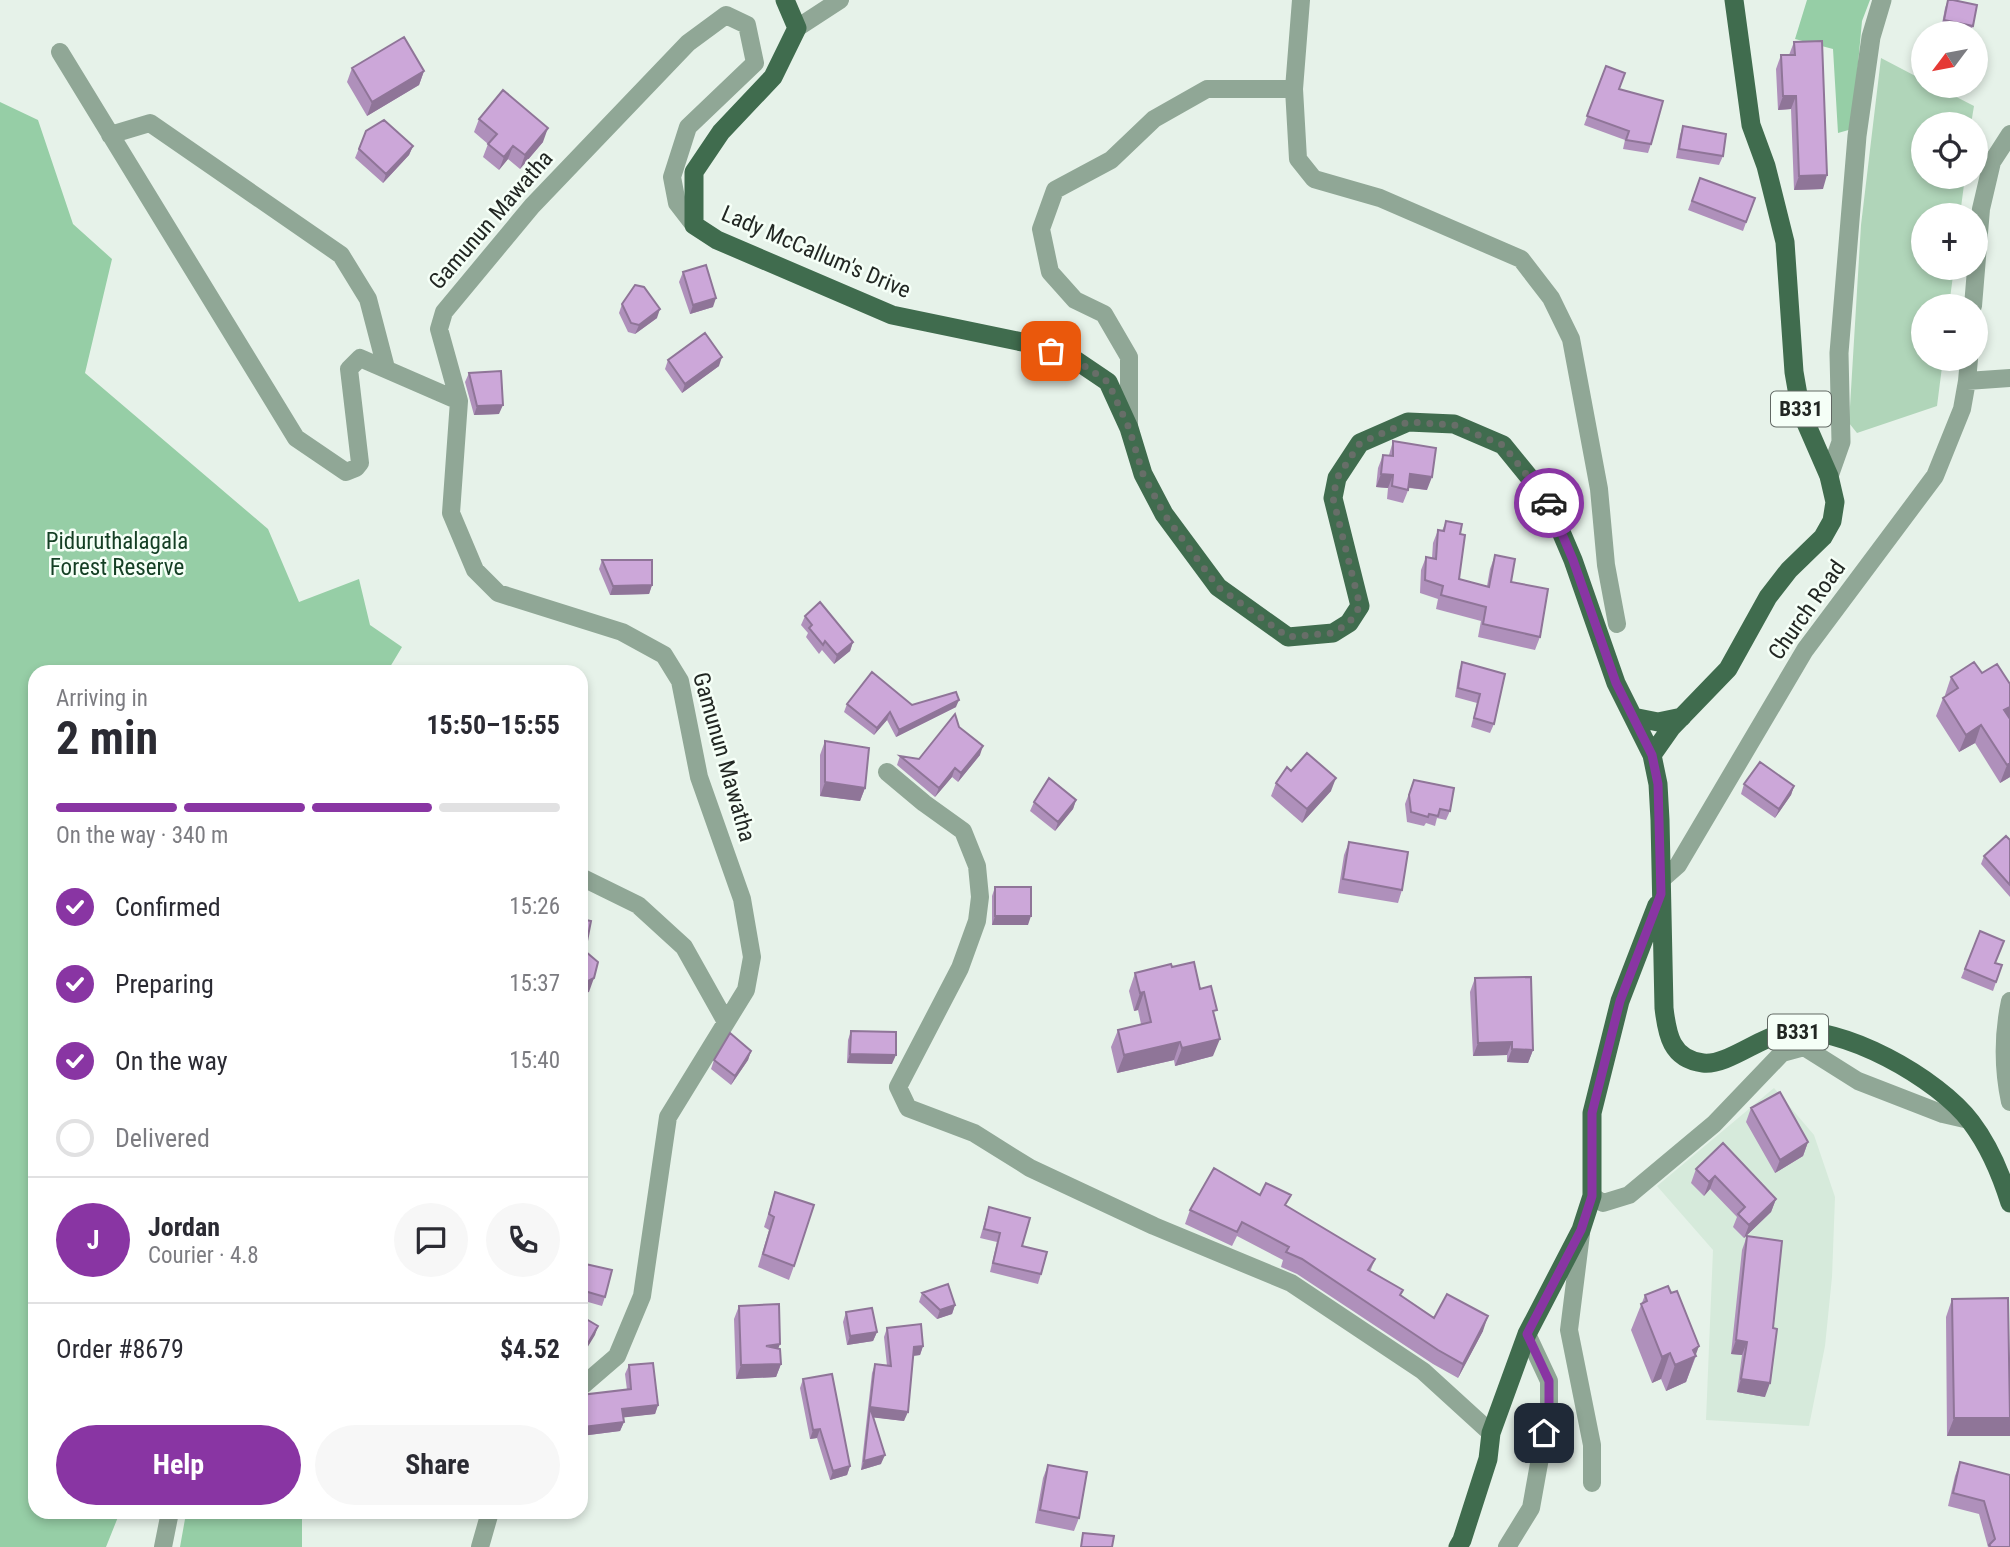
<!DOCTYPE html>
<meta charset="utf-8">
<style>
:root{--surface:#fff;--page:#f7f7f7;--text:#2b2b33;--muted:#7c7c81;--line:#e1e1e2;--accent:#8935a3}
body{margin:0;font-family:"Roboto Condensed",sans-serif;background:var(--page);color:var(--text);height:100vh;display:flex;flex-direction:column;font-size:26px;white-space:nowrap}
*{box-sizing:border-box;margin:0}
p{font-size:23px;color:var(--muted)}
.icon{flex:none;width:38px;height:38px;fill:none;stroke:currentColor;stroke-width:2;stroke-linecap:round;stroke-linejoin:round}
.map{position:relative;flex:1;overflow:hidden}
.drawer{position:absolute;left:28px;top:665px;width:560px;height:854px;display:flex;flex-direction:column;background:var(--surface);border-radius:21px;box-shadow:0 4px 10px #0003}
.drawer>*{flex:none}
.needle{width:46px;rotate:238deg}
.buttons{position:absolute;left:1911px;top:21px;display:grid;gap:14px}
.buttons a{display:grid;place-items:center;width:77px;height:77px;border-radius:50%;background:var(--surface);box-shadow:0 4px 10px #0003;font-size:35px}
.pin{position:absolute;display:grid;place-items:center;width:60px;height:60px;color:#fff;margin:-30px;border-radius:14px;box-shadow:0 4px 10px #0006}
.courier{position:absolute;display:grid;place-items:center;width:70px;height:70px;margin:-35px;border:5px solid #8935a3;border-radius:50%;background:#fff;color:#222;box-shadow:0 2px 9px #0007}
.overview em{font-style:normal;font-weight:700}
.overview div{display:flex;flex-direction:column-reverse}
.overview{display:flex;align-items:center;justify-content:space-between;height:119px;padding:0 28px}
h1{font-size:46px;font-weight:700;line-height:52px}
.bar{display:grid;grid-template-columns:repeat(4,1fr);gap:10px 7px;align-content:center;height:84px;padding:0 28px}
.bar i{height:9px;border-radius:5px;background:var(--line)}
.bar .selected{background:var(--accent)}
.bar p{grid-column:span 4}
.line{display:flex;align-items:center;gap:18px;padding:0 28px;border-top:2px solid var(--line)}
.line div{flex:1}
.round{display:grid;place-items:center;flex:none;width:74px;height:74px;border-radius:37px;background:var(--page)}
ol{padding:0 28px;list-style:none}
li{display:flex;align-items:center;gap:21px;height:77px}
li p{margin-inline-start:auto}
li .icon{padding:7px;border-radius:50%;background:var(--accent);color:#fff;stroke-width:4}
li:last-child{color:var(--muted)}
li i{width:38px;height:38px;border:4px solid var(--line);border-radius:50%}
.action{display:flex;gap:14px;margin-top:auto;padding:14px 28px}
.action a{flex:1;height:80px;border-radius:42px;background:var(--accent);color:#fff;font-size:28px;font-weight:700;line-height:80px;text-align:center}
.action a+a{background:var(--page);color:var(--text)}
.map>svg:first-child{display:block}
.built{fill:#d6eadb}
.green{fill:#b0d5b9}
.forest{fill:#96cea6}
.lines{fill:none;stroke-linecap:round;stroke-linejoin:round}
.minor{stroke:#90a796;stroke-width:18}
.tertiary{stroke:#90a796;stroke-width:19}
.primary{stroke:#406c4e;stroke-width:19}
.wall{fill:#af90bb}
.shaded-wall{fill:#8f7598}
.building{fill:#cca7d9;stroke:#8f7598;stroke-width:2}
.done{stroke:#676e68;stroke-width:7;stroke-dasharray:0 12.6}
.route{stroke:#8935a3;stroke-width:9}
.labels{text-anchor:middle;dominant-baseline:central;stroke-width:5;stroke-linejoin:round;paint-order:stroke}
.shield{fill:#f5fff7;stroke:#616863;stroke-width:2}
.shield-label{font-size:21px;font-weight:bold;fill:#222723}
.street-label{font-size:23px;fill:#222723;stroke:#f5fff7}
.park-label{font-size:23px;fill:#143f24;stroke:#f5fff7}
</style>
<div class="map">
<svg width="2010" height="1547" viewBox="0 0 2010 1547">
<rect width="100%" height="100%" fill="#e6f2e9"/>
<!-- built -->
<path class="built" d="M1774,1088l40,47 21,62 -3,80 -7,69 -16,80 -103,-6 7,-170 -56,-64z"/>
<!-- green -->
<path class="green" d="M1881,58l42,22v6h12l39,20 -3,18h-48v53h42l-5,38h-37v53h31l-5,38h-26v53h20l-6,47 -80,27 -8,-10 12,-198z"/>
<!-- forest -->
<path class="forest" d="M1807,0h63l-8,21 -10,108 -14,4 -5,-84 -38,-10z
M0,102l38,18 35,104 39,35 -27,114 183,156 31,73 60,-23 11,46 32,22 -15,25h-352v840h85l-14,35h-106z
M194,1512h95l13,5v30h-122l5,-28z"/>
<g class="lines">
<!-- minor -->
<path class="minor" d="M1301,0l-7,89 4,70 16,20 66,19 141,61 30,39 20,41 28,150 7,76 11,59
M797,28l43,-28
M60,52l236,386 50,34 10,-4 4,-5 -11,-94 11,-11 99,43
M110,135l40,-12 191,132 27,44 18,69
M1973,306l8,-97 11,-47 18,-28
M1967,381l43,-3
M1129,427v-70l-25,-43 -29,-14 -25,-28 -9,-43 14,-39 56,-30 43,-41 53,-30h87
M887,772l37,31 39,28 14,35 3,31 -3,24 -17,47 -62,119 10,21 66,25 56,35 124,58 137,57 132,88 68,62
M581,877l57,28 46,42 42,75
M1661,880l17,-15 127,-215 130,-174 27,-67 5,-28 2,-22
M2010,1001c-7,33 -7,68 0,101
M1592,1196l11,7 26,-8 85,-71 68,-71 22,-6 54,34 85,33 26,6
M1581,1234l-12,96 23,115v38
M581,1387l36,-31 25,-60 26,-179 78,-127 6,-33 -10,-58 -43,-122 -19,-96 -16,-26 -42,-23 -124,-39 -23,-23 -24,-57 8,-112 -20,-72 5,-17 88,-106 156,-163 38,-28 21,10 8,38 -67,64 -16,50 5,26 17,22
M163,1547l7,-35
M480,1547l10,-35
M1507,1547l24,-39 18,-100v-27l-22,-47"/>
<!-- tertiary -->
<path class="tertiary" d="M1829,476l12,-34 -2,-89 18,-217 14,-99 11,-37"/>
<!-- primary -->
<path class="primary" d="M785,0l12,28 -24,49 -52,55 -27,40v53l23,15 175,75 135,28 47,16 34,23 21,46 14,46 21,40 54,73 70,50 45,-4 16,-10 11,-17 -27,-108 4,-20 23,-35 48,-21 46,2 49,21 44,54 26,61 43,123 36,72 6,29 2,36 4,188c3,26 7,51 39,55 23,3 57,-26 83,-31 55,-9 153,47 185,90 19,25 30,52 39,81
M1633,717l25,5 24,-5
M1652,755l19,-27 57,-59 40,-72 21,-27 34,-33 9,-16 3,-19 -6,-26 -27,-62 -4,-19 -4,-23 -9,-130 -19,-76 -15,-41 -17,-125
M1458,1547l4,-7 26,-81 3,-26 36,-99 54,-104 11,-34v-83l28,-112 37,-96"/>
</g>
<!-- wall -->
<path class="wall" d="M1948,0l25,26 -3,7h-10l-19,-4 4,-21z
M1794,42l29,147 -29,1 -3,-81 -13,1 -2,-41 5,-14h8z
M1606,66l45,78 -3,9 -25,-4 2,-9 -41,-15z
M352,68l72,3 -5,14 -52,31 -20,-34z
M479,119l64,23 -23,27 -12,-10 -9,11 -16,-13 5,-13 -14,-12z
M1683,126l40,30 -4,9 -43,-7 4,-23z
M366,131l47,15 -4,9 -26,28 -28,-25z
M1700,178l55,20 -12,33 -55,-21z
M683,272l30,35 -23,7 -11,-32z
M622,304l35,14 -22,16 -7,-2 -9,-19z
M668,360l51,6 -37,27 -17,-24z
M469,373l30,41 -25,1 -9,-33z
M1393,441l34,49 -18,-2 -6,15 -16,-4 1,-11 -12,-1 2,-19 5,-13h6z
M1446,521l14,13 -1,45 28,7 3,-17 5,-14 45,82 -5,13 -57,-13 3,-16 -45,-12 2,-10 -18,-6 1,-23 5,-13 6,1 1,-15 5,-13 4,1z
M602,560l50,25 -3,9 -39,1 -11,-26z
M805,616l48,26 -3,9 -16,13 -12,-14 -3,4 -13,-17 2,-4 -7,-8z
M1462,662l43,12 -11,50 -4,9 -19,-6 6,-24 -22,-6 4,-26z
M1974,662l36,115 -10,6 -25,-40 -16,9 -23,-36 7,-18 3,-2 -1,-1 6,-18z
M847,704l65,1 44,2 -60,30 -9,-17 -13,15 -30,-23z
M959,727l21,28 -22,27 -6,-5 -17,20 -38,-32 3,-9 19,3z
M825,741l40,47 -5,13 -40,-5v-41z
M1291,771l40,20 -29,32 -31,-27 5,-13z
M1414,780l36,31 -4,9 -9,-2 -2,8 -9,-3 -2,3 -17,-4 -2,-18z
M1744,784l50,2 -3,9 -16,23 -34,-24z
M1076,800l-3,9 -18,22 -25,-20 4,-9z
M2010,840v57l-29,-33 3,-8z
M1349,842l53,48 -4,13 -60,-10 6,-38z
M995,887l33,38h-36v-29z
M1980,931l16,32 6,2 -9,26 -32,-13z
M1172,967l28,22 13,67 -38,10 -1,-6 -57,13 -6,-26 7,-17 23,-6 -3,-14 -4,1 -5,-20 6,-18z
M1475,978l58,72 -5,13 -21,-1v-7l-34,1 -3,-64z
M851,1031l41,33 -45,-1 1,-23z
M751,1051l-3,9 -17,25 -20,-16 3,-9z
M1751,1108l57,34 -5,14 -28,17 -29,-51z
M1696,1169l80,30 -5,13 -27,26 -11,-11 4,-10 -27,-28 -6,7 -13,-13z
M775,1192l19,74 -5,14 -31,-13 11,-37 -5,-3z
M1260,1195l27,11 88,53 -5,13 31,24 33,22 49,13 -25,47 -25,-14 -136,-90 -16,-7 2,-7 -46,-24 -5,10 -47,-22 5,-14z
M989,1207l33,39 19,28 -3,10 -48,-12 7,-30 -17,-4z
M1747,1236l18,161 -28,-5 5,-37 -11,-1 11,-104z
M581,1263l24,34 -3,9 -21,-6z
M922,1293l33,12 -3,9 -15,5 -18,-17z
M1645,1295l51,61 -10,26 -20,9 -5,-12 -9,4 -21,-53z
M1952,1299l58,88v49h-63l-1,-119z
M739,1306l39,43 3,15 -5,13 -40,2 -2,-60z
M846,1312l31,20 -4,9 -26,4 -4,-23z
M887,1328l36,18 -3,9 -7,1 -9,65 -31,-4 8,47 -20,6 11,-97 3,-9 12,2 -3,-29z
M629,1365l29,40 -3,9 -32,3 1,5 -4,9 -39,5v-41l46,-5 -2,-16z
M803,1379l47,87 -3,9 -17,5 -13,-42 -7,1 -10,-51z
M1960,1462l50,13v72h-22l-9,-33 -31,-8 7,-30z
M1048,1465l31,53 -5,13 -39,-8 8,-45z"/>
<!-- shaded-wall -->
<path class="shaded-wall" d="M424,71l-5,14 -52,31 5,-14z
M1783,96h13l-5,13 -13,1z
M548,128l-5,14 -23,27 5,-14z
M413,146l-4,9 -26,28 3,-9z
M513,146l-5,13 -9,11 5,-13z
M1827,175l-4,14 -29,1 5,-14z
M716,298l-3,9 -23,7 3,-9z
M660,309l-3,9 -22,16 4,-9z
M722,357l-3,9 -37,27 3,-9z
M503,405l-4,9 -25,1 3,-9z
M1381,474l12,1 -5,13 -12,-1z
M1410,474l22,3 -5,13 -22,-3z
M652,585l-3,9 -39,1 3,-9z
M853,642l-3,9 -16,13 3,-9z
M959,700l-3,7 -60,30 3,-7z
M2010,707v14l-6,-11z
M890,712l-3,8 -13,15 3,-7z
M1981,725l-6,18 -16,9 7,-17z
M983,746l-3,9 -22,27 3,-9z
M2010,763v14l-10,6 7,-18z
M955,768l-3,9 -17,20 4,-9z
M1336,778l-5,13 -29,32 5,-14z
M825,782l40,6 -5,13 -40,-5z
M1794,786l-3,9 -16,23 4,-9z
M1076,800l-3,9 -18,22 3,-9z
M995,916h36l-3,9h-36z
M594,978l-5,14 -6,2 -2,5 7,-18z
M1144,992l-6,18 -4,1 6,-18z
M1220,1039l-7,17 -38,10 7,-18z
M1180,1042l-6,18 -57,13 7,-18z
M1512,1042l-5,13 -34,1 5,-13z
M1512,1049l21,1 -5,13 -21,-1z
M751,1051l-3,9 -17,25 4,-9z
M850,1054l46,1 -4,9 -45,-1z
M1808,1142l-5,14 -28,17 5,-13z
M1715,1176l-5,13 -6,7 5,-14z
M1776,1199l-5,13 -27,26 5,-13z
M955,1305l-3,9 -15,5 3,-9z
M1488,1316l-5,15 -25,47 5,-14z
M598,1326l-3,9 -14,23v-3z
M877,1332l-4,9 -26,4 3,-9z
M1736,1340l11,2 -5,13 -11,-1z
M780,1344l-5,13 -9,-11z
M923,1346l-3,9 -9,1 3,-9z
M1699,1346l-13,36 -20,9 9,-26z
M1670,1353l-9,26 -9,4 10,-26z
M781,1364l-5,13 -40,2 5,-14z
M1741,1379l29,4 -5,14 -28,-5z
M658,1405l-3,9 -36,4 3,-9z
M870,1407l38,5 -4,9 -35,-4 1,-10 -3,9z
M1954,1418h56v18h-63z
M624,1422l-4,9 -39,5 2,-9z
M820,1429l-3,9 -7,1 3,-9z
M885,1455l-4,9 -20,6 3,-9z
M850,1466l-3,9 -17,5 3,-9z"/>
<!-- building -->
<path class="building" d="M1948,0h5l24,5 -4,21 -29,-6z
M404,37l20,34 -52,31 -20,-34z
M1822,41l5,134 -28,1 -3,-80h-13l-2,-41h14l-1,-13z
M1606,66l19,7 -6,16 44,12 -12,43 -25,-4 3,-9 -42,-15z
M503,90l45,38 -23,27 -12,-9 -9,11 -16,-13 9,-10 -18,-15z
M384,120l29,26 -27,28 -27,-25 7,-18z
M1683,126l43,8 -3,22 -44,-7z
M1700,178l55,20 -9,24 -54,-21z
M706,265l10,33 -23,7 -10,-33z
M635,285l9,2 16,22 -21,16 -8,-2 -9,-19z
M705,333l17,24 -37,27 -17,-24z
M501,371l2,34 -26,1 -8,-33z
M1393,441l43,7 -4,29 -22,-3 -2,16 -16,-4 1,-11 -12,-1 2,-19 10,1z
M1446,521l16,3 -2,10 5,1 -6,44 30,8 6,-32 20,4 -4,23 37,7 -8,48 -57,-13 3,-17 -45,-12 2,-9 -18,-6 1,-23 10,2 2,-29 6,1z
M602,560h50v25l-39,1z
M820,602l33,40 -16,13 -12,-14 -2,4 -14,-17 3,-3 -7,-9z
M1462,662l43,12 -11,50 -20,-6 6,-24 -22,-6z
M1974,662l8,11 15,-9 13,20v23l-6,3 6,9v44l-3,2 -26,-40 -15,10 -23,-37 15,-10 -7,-11z
M872,672l40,33 44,-13 3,8 -60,30 -9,-18 -13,16 -30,-24z
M955,714l4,13 24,19 -22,27 -6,-5 -16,20 -39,-32 19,3z
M825,741l44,7 -4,40 -40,-6z
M1307,753l29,25 -29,31 -31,-26 11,-16 4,4z
M1760,762l34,24 -15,23 -35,-25z
M1049,778l27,22 -18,22 -24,-20z
M1414,780l40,8 -4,23 -10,-2 -2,7 -9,-2 -1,3 -17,-5 -2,-17z
M2006,836l4,4v45l-26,-29z
M1349,842l59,10 -6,38 -59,-11z
M995,887h36v29h-36z
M581,919l10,2 -6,30 13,11 -4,16 -6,3 -5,11 -2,-2z
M1980,931l24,10 -9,22 7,2 -6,17 -31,-13z
M1194,962l6,27 11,-3 6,24 -4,1 7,28 -38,9 -2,-6 -56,13 -6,-25 33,-8 -7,-30 -4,1 -5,-20 36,-9 1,3z
M1531,977l2,73 -21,-1v-7l-34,1 -3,-65z
M851,1031l45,1v23l-46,-1z
M730,1033l21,18 -16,25 -21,-16z
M1780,1092l28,50 -28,18 -29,-52z
M1723,1143l53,56 -27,26 -11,-11 7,-7 -30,-31 -6,6 -13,-13z
M1214,1168l46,27 6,-12 25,12 -6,10 90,54 -7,11 35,20 -3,5 34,23 13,-24 41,22 -25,48 -25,-14 -136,-91 -16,-7 3,-5 -47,-25 -5,10 -47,-22z
M775,1192l39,13 -20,61 -31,-12 11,-37 -5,-3z
M989,1207l41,11 -8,28 25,6 -6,22 -48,-11 7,-30 -16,-4z
M1747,1236l35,5 -9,87 4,1 -7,54 -29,-4 6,-37 -11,-2z
M581,1263l31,7 -7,27 -24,-7z
M948,1284l7,21 -15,5 -18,-17z
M1668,1286l3,7 6,-2 22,55 -6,4 3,6 -21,9 -5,-12 -8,4 -21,-53 6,-3 -2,-6z
M2008,1298l2,120h-56l-2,-119z
M779,1304l1,40 -14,2 14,3 1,15 -40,1 -2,-59z
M872,1308l5,24 -27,4 -4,-24z
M581,1316l17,10 -17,29z
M921,1324l2,22 -9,1 -6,65 -38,-5 5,-43 16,2 -4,-38z
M653,1363l5,42 -36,4 2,13 -41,5 -2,-16v-16l50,-6 -2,-24z
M832,1374l18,92 -17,5 -13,-42 -7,1 -10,-51z
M870,1407l15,48 -21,6z
M1960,1462l50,13v72h-19l-2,-2 6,-6 -11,-38 -31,-8z
M1048,1465l39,7 -8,46 -39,-8z
M1083,1533l31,3 -2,11h-31z"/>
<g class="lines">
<!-- done -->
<path class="done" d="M1051,351l23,8 34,23 21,46 14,46 21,40 54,73 70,50 45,-4 16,-10 11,-17 -27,-108 4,-20 23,-35 48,-21 46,3 49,20 46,58"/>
<!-- route -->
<path class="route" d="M1544,1433l5,-25v-27l-22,-47 54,-104 11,-34v-83l28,-112 41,-107 -3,-110 -6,-29 -36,-72 -43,-123 -24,-57"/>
</g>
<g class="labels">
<!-- shield labels -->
<g class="shield">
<rect x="1771" y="391.5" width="60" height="35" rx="5"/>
<rect x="1768" y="1014.5" width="60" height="35" rx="5"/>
</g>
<g class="shield-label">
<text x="1801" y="409">B331</text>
<text x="1798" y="1032">B331</text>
</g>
<!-- street labels -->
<g class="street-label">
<text transform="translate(491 220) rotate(-49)">Gamunun Mawatha</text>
<text transform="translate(816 252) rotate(23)">Lady McCallum's Drive</text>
<text transform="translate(1807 610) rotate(-55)">Church Road</text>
<text transform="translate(724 757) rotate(74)">Gamunun Mawatha</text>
</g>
<!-- park labels -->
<g class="park-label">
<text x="117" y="541">Piduruthalagala<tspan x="117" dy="26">Forest Reserve</tspan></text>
</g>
</g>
</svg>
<div class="buttons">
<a><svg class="needle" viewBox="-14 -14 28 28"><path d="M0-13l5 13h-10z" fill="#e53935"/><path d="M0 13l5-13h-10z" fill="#7c7c81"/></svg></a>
<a><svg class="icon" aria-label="locate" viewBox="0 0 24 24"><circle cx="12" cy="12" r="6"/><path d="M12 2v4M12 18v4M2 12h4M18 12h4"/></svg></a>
<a>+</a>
<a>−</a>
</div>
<div class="pin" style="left:1051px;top:351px;background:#ea580c"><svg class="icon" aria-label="bag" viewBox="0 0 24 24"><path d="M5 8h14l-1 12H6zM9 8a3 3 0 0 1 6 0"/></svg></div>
<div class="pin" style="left:1544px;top:1433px;background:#1f2937"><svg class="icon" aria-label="home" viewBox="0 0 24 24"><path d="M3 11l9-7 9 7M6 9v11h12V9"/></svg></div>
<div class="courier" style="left:1549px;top:503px"><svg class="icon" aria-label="car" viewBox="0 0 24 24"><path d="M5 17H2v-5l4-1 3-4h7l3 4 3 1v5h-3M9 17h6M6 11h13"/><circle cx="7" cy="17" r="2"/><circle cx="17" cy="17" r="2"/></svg></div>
<section class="drawer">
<div class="overview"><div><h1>2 min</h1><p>Arriving in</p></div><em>15:50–15:55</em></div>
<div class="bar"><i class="selected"></i><i class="selected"></i><i class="selected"></i><i></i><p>On the way · 340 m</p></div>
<ol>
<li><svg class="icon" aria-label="check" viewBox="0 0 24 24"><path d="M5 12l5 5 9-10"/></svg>Confirmed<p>15:26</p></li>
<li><svg class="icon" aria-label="check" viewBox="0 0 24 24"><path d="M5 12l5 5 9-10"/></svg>Preparing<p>15:37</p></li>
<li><svg class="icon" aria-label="check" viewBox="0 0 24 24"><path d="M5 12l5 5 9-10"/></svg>On the way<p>15:40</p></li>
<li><i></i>Delivered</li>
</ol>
<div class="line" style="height:126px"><b class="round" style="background:var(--accent);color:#fff">J</b><div><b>Jordan</b><p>Courier · 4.8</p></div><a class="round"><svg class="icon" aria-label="chat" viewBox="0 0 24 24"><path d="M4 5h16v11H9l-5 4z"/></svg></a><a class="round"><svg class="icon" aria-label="phone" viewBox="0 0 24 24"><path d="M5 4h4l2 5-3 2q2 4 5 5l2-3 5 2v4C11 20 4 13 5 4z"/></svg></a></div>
<div class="line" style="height:91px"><div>Order #8679</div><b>$4.52</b></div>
<div class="action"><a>Help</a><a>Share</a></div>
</section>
</div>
